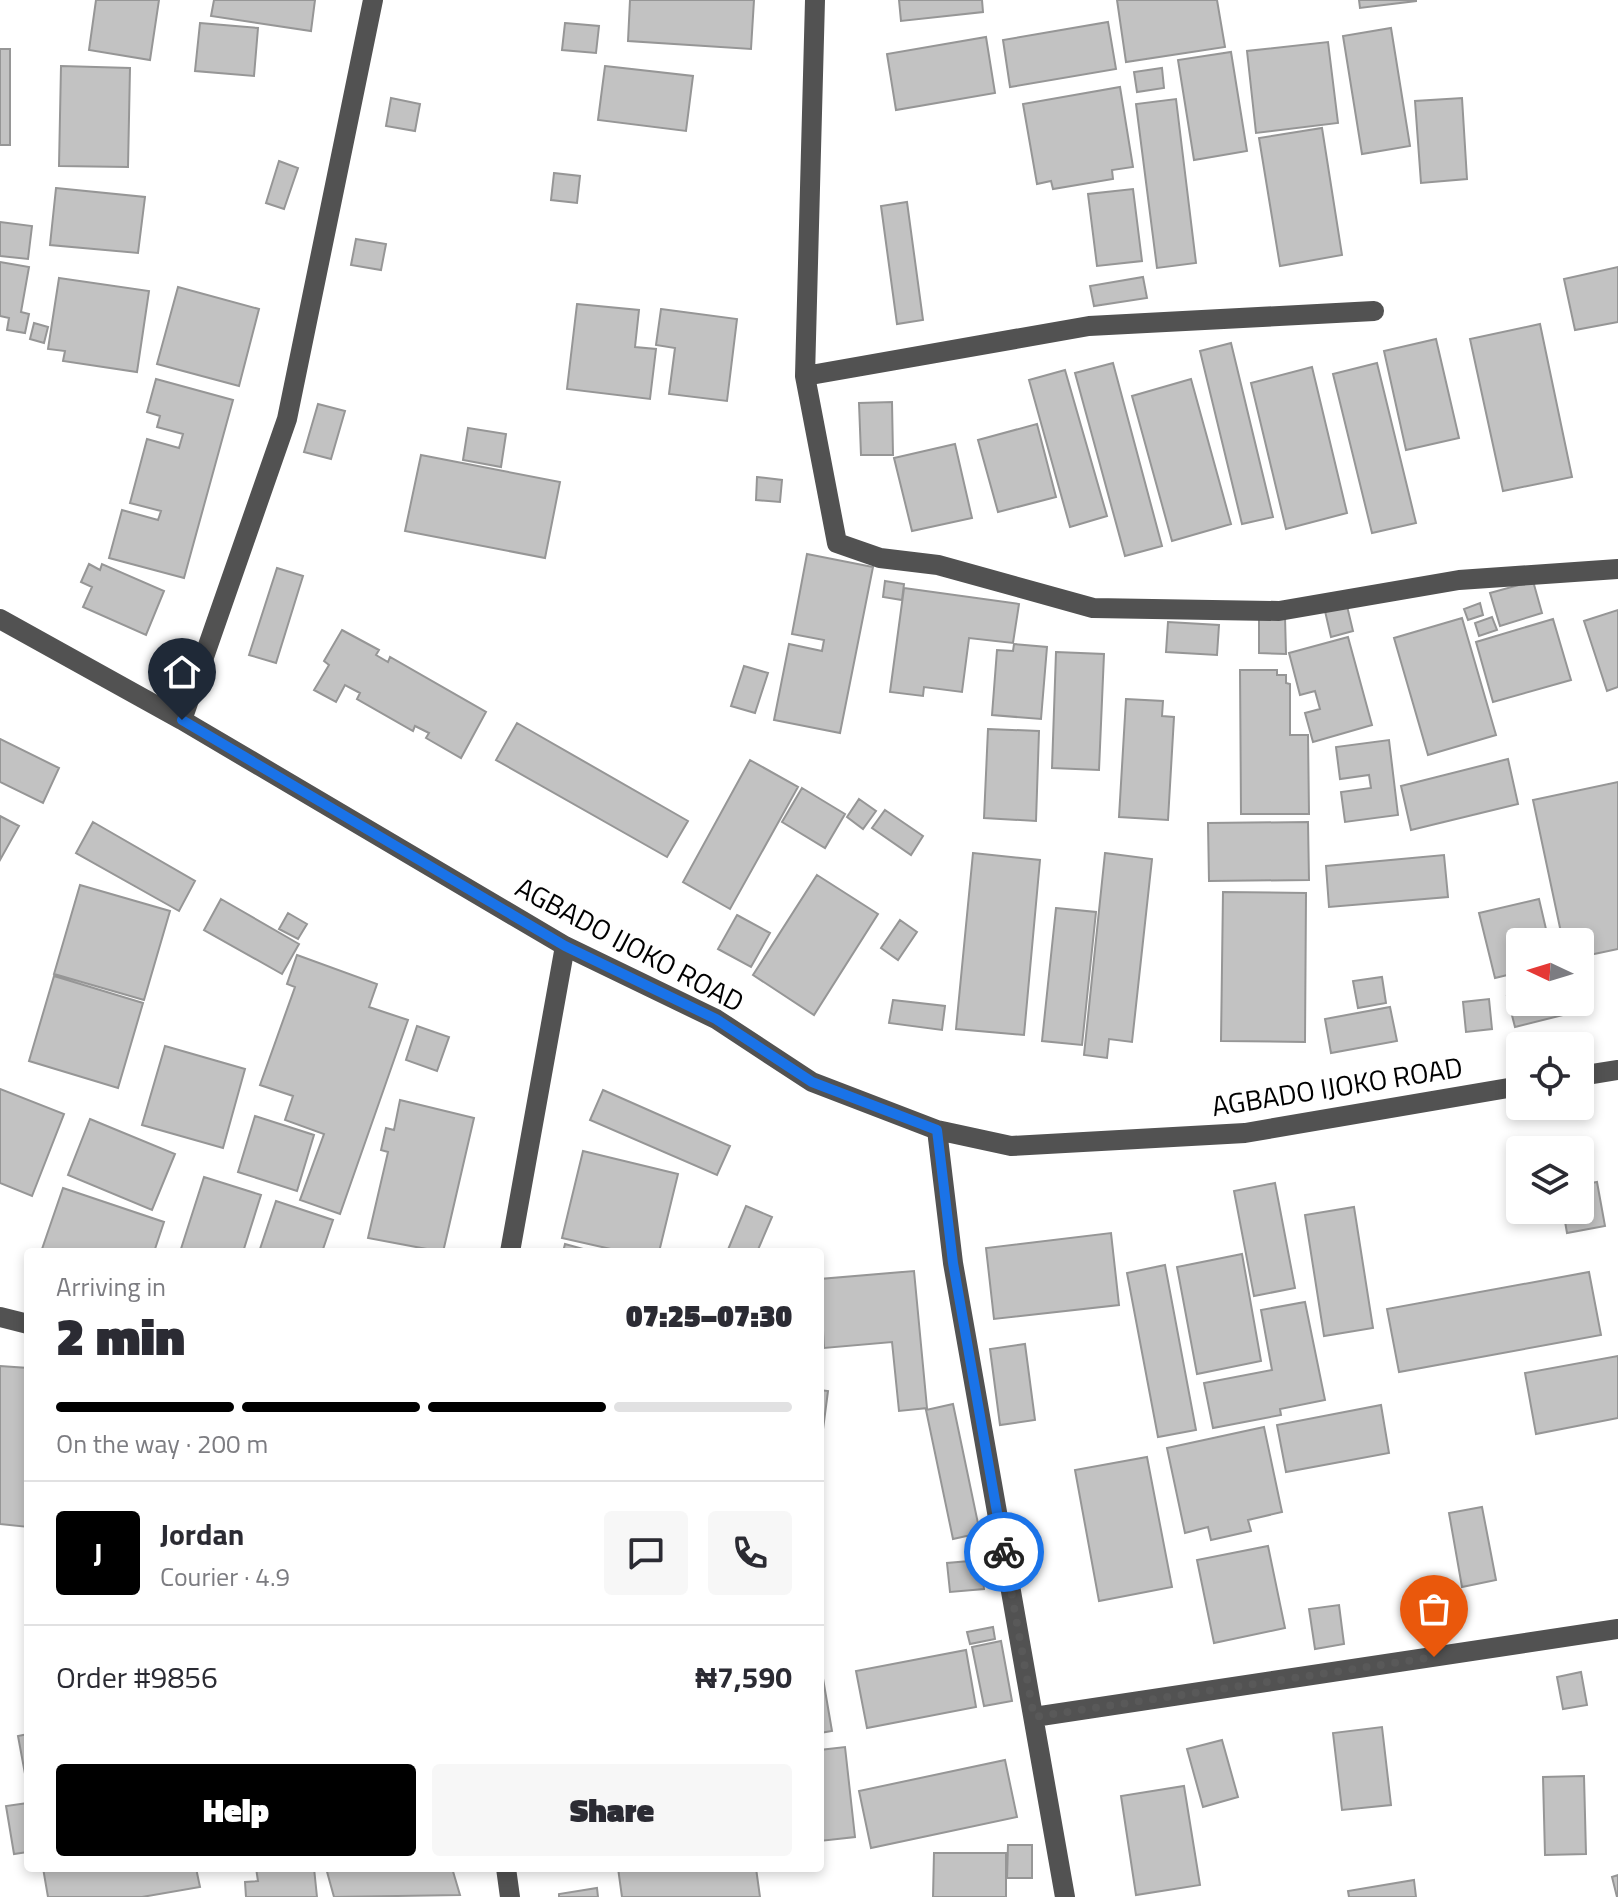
<!DOCTYPE html>
<meta charset="utf-8">
<style>
:root{--surface:#fff;--page:#f7f7f7;--text:#2b2b33;--muted:#7c7c81;--line:#e1e1e2;--accent:#000}
body{margin:0;font-family:"Titillium Web",sans-serif;background:var(--page);color:var(--text);height:100vh;display:flex;flex-direction:column;font-size:30px;white-space:nowrap}
*{box-sizing:border-box;margin:0}
p{font-size:26px;color:var(--muted)}
.icon{flex:none;width:44px;height:44px;fill:none;stroke:currentColor;stroke-width:2;stroke-linecap:round;stroke-linejoin:round}
.map{position:relative;flex:1;overflow:hidden}
.panel{position:absolute;left:24px;top:1248px;width:800px;height:624px;display:flex;flex-direction:column;background:var(--surface);border-radius:8px;box-shadow:0 4px 12px #0003}
.panel>*{flex:none}
.needle{width:52px;rotate:274deg}
.buttons{position:absolute;left:1506px;top:928px;display:grid;gap:16px}
.buttons a{display:grid;place-items:center;width:88px;height:88px;border-radius:8px;background:var(--surface);box-shadow:0 4px 12px #0003;font-size:40px}
.pin{position:absolute;display:grid;place-items:center;width:68px;height:68px;color:#fff;margin:-82px -34px;border-radius:50% 50% 50% 0;rotate:-45deg;box-shadow:0 0 8px #0007}
.pin .icon{rotate:45deg}
.courier{position:absolute;display:grid;place-items:center;width:80px;height:80px;margin:-40px;border:6px solid #1a73e8;border-radius:50%;background:#fff;color:#222;box-shadow:0 2px 10px #0007}
.head em{font-style:normal;font-weight:800}
.head div{display:flex;flex-direction:column-reverse}
.head{display:flex;align-items:center;justify-content:space-between;height:136px;padding:0 32px}
h1{font-size:52px;font-weight:800;line-height:60px}
.bar{display:grid;grid-template-columns:repeat(4,1fr);gap:12px 8px;align-content:center;height:96px;padding:0 32px}
.bar i{height:10px;border-radius:6px;background:var(--line)}
.bar .selected{background:var(--accent)}
.bar p{grid-column:span 4}
.line{display:flex;align-items:center;gap:20px;padding:0 32px;border-top:2px solid var(--line)}
.line div{flex:1}
.round{display:grid;place-items:center;flex:none;width:84px;height:84px;border-radius:8px;background:var(--page)}
.cta{display:flex;gap:16px;margin-top:auto;padding:16px 32px}
.cta a{flex:1;height:92px;border-radius:8px;background:var(--accent);color:#fff;font-size:32px;font-weight:800;line-height:92px;text-align:center}
.cta a+a{background:var(--page);color:var(--text)}
.map>svg:first-child{display:block}
.building{fill:#c2c2c2;stroke:#969696;stroke-width:2}
.lines{fill:none;stroke-linecap:round;stroke-linejoin:round}
.minor{stroke:#525252;stroke-width:20}
.done{stroke:#595959;stroke-width:8;stroke-dasharray:0 14.4}
.route{stroke:#1a73e8;stroke-width:10}
.labels{text-anchor:middle;dominant-baseline:central;stroke-width:7;stroke-linejoin:round;paint-order:stroke}
.street-label{font-size:28px;fill:#000;stroke:#fff}
</style>
<div class="map">
<svg width="1618" height="1897" viewBox="0 0 1618 1897">
<rect width="100%" height="100%" fill="#fff"/>
<!-- building -->
<path class="building" d="M96,0h63l-9,60 -61,-10z
M214,0h101l-4,31 -100,-15z
M630,0h124l-3,49 -123,-8z
M899,0h83l1,12 -82,9z
M1117,0h100l8,47 -99,15z
M1359,0h57v1l-56,7z
M1108,22l8,47 -106,18 -7,-47z
M200,23l58,5 -4,48 -59,-5z
M565,23l34,3 -3,27 -34,-3z
M1391,28l19,118 -48,8 -19,-118z
M986,37l9,56 -99,17 -9,-56z
M1328,42l10,81 -82,10 -9,-82z
M0,49h10v96h-10z
M1231,52l16,99 -53,9 -16,-100z
M61,66l69,2 -2,99 -69,-1z
M605,66l88,10 -7,55 -88,-11z
M1162,68l2,20 -27,4 -3,-20z
M1120,87l13,80 -21,3 1,9 -60,10 -2,-8 -14,3 -14,-80z
M391,98l29,6 -5,27 -29,-5z
M1462,98l5,81 -46,4 -6,-82z
M1176,99l20,164 -39,5 -21,-164z
M1322,128l20,127 -62,11 -21,-128z
M279,161l19,7 -14,41 -18,-6z
M554,173l26,3 -3,27 -26,-3z
M56,188l89,9 -7,56 -88,-8z
M1133,189l9,72 -45,5 -9,-72z
M907,202l16,118 -26,4 -16,-118z
M0,222l32,4 -4,33 -28,-3z
M356,239l30,5 -5,26 -30,-5z
M0,262l29,5 -8,45 8,2 -4,19 -18,-3 2,-12 -9,-2z
M1618,267v55l-43,8 -11,-51z
M1143,277l4,21 -53,8 -4,-20z
M59,278l90,13 -12,81 -74,-11 2,-10 -17,-2z
M178,287l81,22 -20,77 -82,-22z
M577,304l62,6 -4,37 21,2 -6,50 -83,-10z
M661,309l76,10 -10,82 -58,-7 6,-46 -19,-3z
M34,323l14,4 -4,16 -14,-4z
M1540,324l32,153 -69,14 -33,-152z
M1436,339l23,99 -53,12 -22,-99z
M1231,343l42,174 -31,7 -42,-173z
M1113,363l49,183 -37,10 -50,-183z
M1377,363l39,160 -44,10 -39,-159z
M1312,367l35,146 -61,16 -35,-146z
M1065,370l42,146 -37,11 -41,-147z
M156,379l77,21 -49,178 -75,-20 13,-48 36,10 3,-9 -31,-8 17,-64 32,9 4,-14 -26,-7 3,-11 -13,-4z
M1191,379l40,145 -59,17 -40,-145z
M892,402l1,53h-32l-2,-52z
M318,404l27,7 -14,48 -27,-7z
M1037,424l19,73 -58,15 -20,-72z
M468,428l38,6 -5,33 -38,-7z
M955,444l17,74 -60,13 -18,-73z
M421,455l139,27 -15,76 -140,-27z
M757,477l25,3 -2,22 -24,-2z
M807,554l66,13 -33,166 -66,-13 15,-76 33,7 2,-11 -32,-6z
M89,564l11,6 2,-6 62,27 -18,44 -63,-28 9,-20 -11,-5z
M277,568l26,8 -27,87 -27,-8z
M885,581l19,3 -2,16 -19,-3z
M1533,581l9,32 -42,13 -10,-33z
M904,588l115,16 -6,39 -44,-5 -7,54 -38,-5 -1,9 -33,-4z
M1480,603l3,12 -15,5 -4,-11z
M1347,606l6,25 -22,6 -6,-26z
M1618,610v77l-11,4 -23,-70z
M1285,617l1,37 -27,-1v-35z
M1492,617l5,13 -18,6 -4,-13z
M1462,618l34,117 -68,20 -34,-117z
M1553,619l18,61 -78,22 -17,-60z
M1168,622l51,3 -2,30 -51,-3z
M342,630l37,20 -3,5 12,7 2,-5 96,55 -25,46 -35,-20 3,-5 -14,-7 -2,5 -56,-32 3,-6 -15,-8 -9,17 -22,-12 15,-25 -5,-4z
M1348,637l24,88 -59,17 -8,-29 15,-4 -5,-18 -15,4 -11,-42z
M1014,644l33,3 -6,72 -49,-4 5,-65 16,1z
M1056,652l48,2 -5,116 -47,-2z
M744,666l24,7 -13,40 -24,-7z
M1240,670h37v5h9v8l4,1v51h18l1,79h-68z
M1126,699l37,2 -1,15 12,1 -6,103 -49,-3z
M517,723l171,98 -21,36 -171,-97z
M988,729l51,2 -3,90 -52,-3z
M0,739l59,29 -16,35 -43,-21z
M1389,740l9,75 -53,7 -4,-30 30,-4 -2,-13 -29,4 -4,-32z
M1508,759l10,45 -107,26 -10,-44z
M750,760l48,27 -68,122 -47,-27z
M1618,782v167l-38,8v-15h-17l-30,-142z
M802,788l43,26 -20,34 -43,-26z
M859,799l17,12 -13,18 -16,-12z
M885,810l38,26 -12,19 -39,-27z
M0,816l19,10 -19,34z
M93,822l102,59 -16,30 -103,-58z
M1308,822l1,58 -100,1 -1,-58z
M973,853l67,7 -16,175 -68,-6z
M1105,853l47,6 -20,183 -23,-3 -2,19 -23,-3z
M1444,855l4,42 -119,10 -3,-41z
M817,875l61,39 -64,101 -61,-40z
M80,885l90,26 -26,89 -90,-26z
M1223,892l83,1 -1,149 -84,-1z
M221,899l78,45 -17,30 -78,-44z
M1539,899l10,43h-29v30l-25,6 -16,-65z
M1056,908l40,4 -14,133 -40,-4z
M288,913l19,11 -9,15 -19,-10z
M737,915l33,18 -19,34 -33,-18z
M900,920l17,12 -19,28 -17,-12z
M297,955l80,29 -8,23 39,13 -68,194 -40,-14 24,-66 -39,-14 8,-24 -33,-11 35,-98 -8,-3z
M54,976l89,27 -25,85 -89,-27z
M1382,977l4,26 -28,5 -5,-27z
M1520,993v9h53l2,10 -60,15 -8,-31z
M1489,999l3,30 -26,3 -3,-30z
M893,1000l52,6 -3,24 -53,-7z
M1390,1007l7,34 -66,12 -6,-34z
M417,1026l32,11 -12,34 -31,-11z
M165,1046l80,23 -22,79 -81,-23z
M0,1089l64,25 -32,82 -32,-13z
M603,1090l127,56 -13,29 -127,-55z
M400,1100l74,18 -31,134 -75,-14 20,-86 -7,-2 5,-22 8,2z
M255,1116l59,19 -17,56 -59,-19z
M90,1119l85,35 -23,56 -84,-35z
M583,1151l95,23 -19,78h-35l-62,-14z
M204,1177l57,18 -18,57h-63z
M1597,1182l8,44 -38,7 -4,-23h17v-25z
M1275,1183l20,105 -41,8 -20,-105z
M63,1188l101,34 -10,30h-113z
M276,1201l57,19 -11,32h-63z
M746,1206l26,11 -15,35h-30z
M1354,1207l19,121 -49,8 -19,-121z
M1111,1233l8,72 -125,14 -8,-71z
M565,1244l29,8h-31z
M1242,1254l19,107 -64,13 -20,-107z
M1165,1265l31,165 -38,7 -31,-164z
M914,1271l13,137 -28,3 -7,-69 -68,6 -4,-69z
M1589,1272l12,63 -202,37 -12,-63z
M1305,1302l20,98 -45,9 1,6 -68,13 -9,-45 68,-13 -11,-60z
M1025,1344l10,76 -35,5 -10,-76z
M1618,1356v62l-82,16 -11,-61z
M0,1366l28,2v159l-28,-3z
M820,1390l8,1 -6,46h-2z
M953,1404l27,129 -27,6 -27,-129z
M1381,1405l8,48 -103,19 -9,-47z
M1264,1427l18,85 -34,8 3,11 -40,9 -3,-13 -23,6 -18,-85z
M1147,1457l25,130 -73,14 -24,-131z
M1482,1507l14,73 -34,7 -13,-74z
M1268,1546l17,82 -71,15 -17,-83z
M981,1560l3,29 -34,3 -3,-29z
M1339,1605l5,39 -29,5 -6,-40z
M993,1627l2,12 -25,5 -3,-12z
M1001,1641l11,60 -28,5 -12,-59z
M966,1650l10,57 -109,21 -11,-57z
M820,1661l12,70 -12,2z
M1581,1672l6,33 -24,4 -6,-32z
M1382,1727l9,78 -49,5 -9,-77z
M28,1734v56l-10,-54z
M1222,1740l16,57 -35,10 -16,-58z
M845,1747l10,90 -35,4v-91z
M1005,1760l12,57 -146,31 -12,-57z
M1584,1776l2,78 -41,1 -2,-78z
M1184,1786l16,99 -64,10 -15,-99z
M28,1803v49l-14,2 -8,-48z
M1008,1845h24v33h-25z
M934,1853h72v44h-73z
M43,1868h153l4,19 -58,10h-94z
M256,1868h58l3,29h-71l-1,-15 13,-1z
M326,1868h126l8,27 -126,2z
M618,1868h138l4,29h-138z
M1618,1875v22h-1l-5,-20z
M1414,1880l2,17h-67l-1,-6z
M597,1888l1,9h-39v-3z"/>
<g class="lines">
<!-- minor -->
<path class="minor" d="M815,0l-10,376 32,167 43,15 58,7 155,43 186,3 180,-31 159,-11
M805,376l284,-50 285,-15
M0,619l182,101 383,226 151,73 96,63 125,48 74,16 234,-13 275,-47
M182,720l105,-301 86,-419
M1580,1076l38,-6
M937,1130l16,133 112,634
M510,1252l55,-306
M0,1317l28,7
M1034,1717l584,-88
M506,1868l4,29"/>
</g>
<g class="lines">
<!-- done -->
<path class="done" d="M1004,1552l30,165 400,-60"/>
<!-- route -->
<path class="route" d="M182,720l383,226 151,73 96,63 125,48 16,133 51,289"/>
</g>
<g class="labels">
<!-- street labels -->
<g class="street-label">
<text transform="translate(630 944) rotate(28)">AGBADO IJOKO ROAD</text>
<text transform="translate(1337 1086) rotate(-9)">AGBADO IJOKO ROAD</text>
</g>
</g>
</svg>
<div class="buttons">
<a><svg class="needle" viewBox="-14 -14 28 28"><path d="M0-13l5 13h-10z" fill="#e53935"/><path d="M0 13l5-13h-10z" fill="#7c7c81"/></svg></a>
<a><svg class="icon" aria-label="locate" viewBox="0 0 24 24"><circle cx="12" cy="12" r="6"/><path d="M12 2v4M12 18v4M2 12h4M18 12h4"/></svg></a>
<a><svg class="icon" aria-label="layers" viewBox="0 0 24 24"><path d="M12 4l9 5-9 5-9-5zM3 14l9 5 9-5"/></svg></a>
</div>
<div class="pin" style="left:1434px;top:1657px;background:#ea580c"><svg class="icon" aria-label="bag" viewBox="0 0 24 24"><path d="M5 8h14l-1 12H6zM9 8a3 3 0 0 1 6 0"/></svg></div>
<div class="pin" style="left:182px;top:720px;background:#1f2937"><svg class="icon" aria-label="home" viewBox="0 0 24 24"><path d="M3 11l9-7 9 7M6 9v11h12V9"/></svg></div>
<div class="courier" style="left:1004px;top:1552px"><svg class="icon" aria-label="bike" viewBox="0 0 24 24"><circle cx="6" cy="16" r="4"/><circle cx="18" cy="16" r="4"/><path d="M6 16l4-8h5l3 8M10 8l3 8H6M13 5h3"/></svg></div>
<section class="panel">
<div class="head"><div><h1>2 min</h1><p>Arriving in</p></div><em>07:25–07:30</em></div>
<div class="bar"><i class="selected"></i><i class="selected"></i><i class="selected"></i><i></i><p>On the way · 200 m</p></div>
<div class="line" style="height:144px"><b class="round" style="background:var(--accent);color:#fff">J</b><div><b>Jordan</b><p>Courier · 4.9</p></div><a class="round"><svg class="icon" aria-label="chat" viewBox="0 0 24 24"><path d="M4 5h16v11H9l-5 4z"/></svg></a><a class="round"><svg class="icon" aria-label="phone" viewBox="0 0 24 24"><path d="M5 4h4l2 5-3 2q2 4 5 5l2-3 5 2v4C11 20 4 13 5 4z"/></svg></a></div>
<div class="line" style="height:104px"><div>Order #9856</div><b>₦7,590</b></div>
<div class="cta"><a>Help</a><a>Share</a></div>
</section>
</div>
